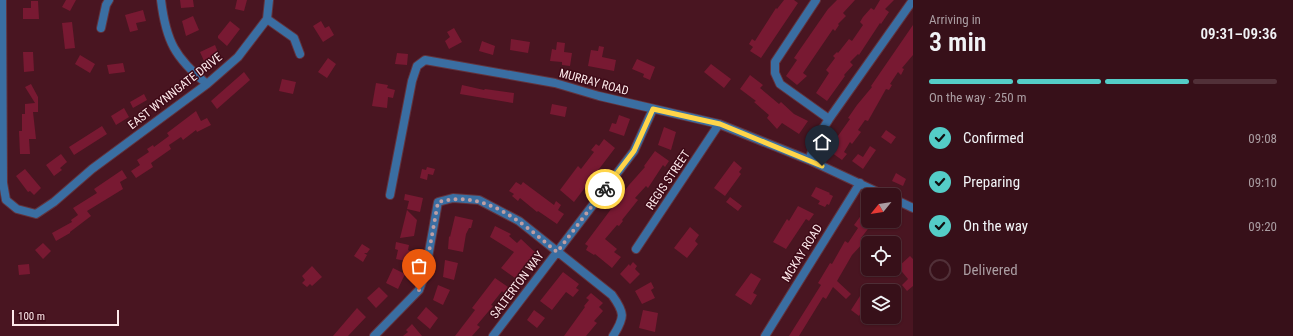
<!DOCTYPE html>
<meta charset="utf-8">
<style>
:root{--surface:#371019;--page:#421e26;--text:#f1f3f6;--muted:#aa9da2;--line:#513038;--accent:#54cdc7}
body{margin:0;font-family:"Roboto Condensed",sans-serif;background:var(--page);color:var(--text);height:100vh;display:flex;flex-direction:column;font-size:15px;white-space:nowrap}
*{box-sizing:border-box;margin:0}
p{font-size:13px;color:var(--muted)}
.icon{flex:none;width:22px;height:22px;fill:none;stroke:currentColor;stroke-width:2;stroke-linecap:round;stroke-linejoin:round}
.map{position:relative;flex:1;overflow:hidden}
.sheet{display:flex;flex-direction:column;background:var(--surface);width:380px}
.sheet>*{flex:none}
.needle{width:26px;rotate:240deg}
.tools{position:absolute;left:861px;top:188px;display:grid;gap:8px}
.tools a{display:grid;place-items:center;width:40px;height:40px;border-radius:6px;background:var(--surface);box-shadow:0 1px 3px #0004,0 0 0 1px var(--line);font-size:20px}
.scale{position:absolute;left:12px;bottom:10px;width:107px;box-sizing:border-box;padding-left:4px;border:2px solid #fde8ea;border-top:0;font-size:11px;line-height:14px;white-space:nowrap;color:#fde8ea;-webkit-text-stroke:3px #3e0a17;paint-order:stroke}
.pin{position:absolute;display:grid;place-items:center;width:34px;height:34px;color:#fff;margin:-41px -17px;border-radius:50% 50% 50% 0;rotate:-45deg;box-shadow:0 0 4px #0007}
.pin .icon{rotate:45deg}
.courier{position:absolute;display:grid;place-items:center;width:40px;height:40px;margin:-20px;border:3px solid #ffd54a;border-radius:50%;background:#fff;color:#222;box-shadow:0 1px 5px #0007}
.overview em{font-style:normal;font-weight:600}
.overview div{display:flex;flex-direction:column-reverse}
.overview{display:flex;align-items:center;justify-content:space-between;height:68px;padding:0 16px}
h1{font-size:26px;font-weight:600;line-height:30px}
.bar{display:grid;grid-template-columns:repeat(4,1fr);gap:6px 4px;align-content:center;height:48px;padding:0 16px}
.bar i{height:5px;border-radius:3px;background:var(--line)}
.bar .selected{background:var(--accent)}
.bar p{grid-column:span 4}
ol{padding:0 16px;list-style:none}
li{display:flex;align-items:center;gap:12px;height:44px}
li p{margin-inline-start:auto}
li .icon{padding:4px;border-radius:50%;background:var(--accent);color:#111;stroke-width:4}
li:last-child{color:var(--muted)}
li i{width:22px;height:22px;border:2px solid var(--line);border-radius:50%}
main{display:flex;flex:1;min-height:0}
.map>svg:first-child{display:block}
.building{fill:#781932}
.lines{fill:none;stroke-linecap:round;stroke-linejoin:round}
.street-casing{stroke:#62333d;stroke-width:10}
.street{stroke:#3a6ea2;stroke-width:8}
.done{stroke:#be9ea4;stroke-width:4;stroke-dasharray:0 7.2}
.route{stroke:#ffd54a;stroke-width:5}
.labels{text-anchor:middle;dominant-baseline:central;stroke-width:3;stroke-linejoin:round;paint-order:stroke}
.street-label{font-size:12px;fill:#fde8ea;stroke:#3e0a17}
</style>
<main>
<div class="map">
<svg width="913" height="336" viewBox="0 0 913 336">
<rect width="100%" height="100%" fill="#491521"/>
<!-- building -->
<path class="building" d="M66,0h10l-6,11 -8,-4z
M180,0h13l1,7 -13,1z
M237,0h10l-3,11 -9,-2z
M784,0h10l4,3 -37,55 -11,-7 3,-4 -4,-3 3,-5 3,2 21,-33 1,1z
M837,0h18l-12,13 3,3 -8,8 1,1 -4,6 -2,-2 -30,44 4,3 -10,9 -11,-9 11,-16 -3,-2 34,-49z
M880,0h14l-9,9 4,3 -8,12 -1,-1 -21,32 -1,-1 -8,8 3,3 -9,10 1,1 -18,25 -11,-8 13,-20 -3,-3 9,-12 -2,-2 4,-4 1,1 11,-14 3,2 11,-16 -3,-3 3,-5 8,-9 3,2z
M31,1h7l1,18h-16v-11h8z
M143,10l3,11 -10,2 2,7 -8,2 -5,-17z
M193,16l6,14 -13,6 -4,-15z
M230,21l10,8 -13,17 -9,-8v-2z
M321,21l4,7 4,-2 5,9 -11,7 -10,-16z
M72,22l3,26 -10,1 -3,-26z
M913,25v30l-11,13 2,1 -3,6 -3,-3 -8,12 2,1 -3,5 -3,-1 -18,32 -3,-1 -7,10 3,2 -9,12 -2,-2 -6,10 3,2 -5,6 -14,-10 22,-31 -2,-1 9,-13 15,-18 -1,-1z
M454,28l8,14 -13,7 -4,-8 5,-4 -3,-5z
M511,39l19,3 -2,11 -18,-3z
M482,41l13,5 -2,9 -14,-4z
M557,42l8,1 -1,9 8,1 -2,13 -8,-1v-3l-12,-1 2,-12 4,1z
M215,45l4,10 -15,6 -4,-9z
M599,46l5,1 -2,10 14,3 -2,11 -26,-5 3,-16 7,1z
M23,52h10l1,19 -10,1z
M397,53l11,1 -1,11 -12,-1z
M80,55l15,9 -5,9 -15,-9z
M328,58l8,6 -9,14 -9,-6z
M637,59l18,8 -5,13 -7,-3 1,-3 -12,-5z
M123,63l2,9 -16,2 -2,-9z
M711,64l20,15 -7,9 -20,-16z
M244,72l6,8 -33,29 -6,-8z
M750,75l13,10 -3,3 19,16 2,-2 13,12 14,7 -9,13 -17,-11 -5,6 -10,-11 2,-3 -15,-13 2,-1 -16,-12z
M282,79l14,3 -3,12 -14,-3z
M376,83l12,2 -1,3 8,2 -2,8 -5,-1 -1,11 -15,-2z
M31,84l7,13v15h-5l3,27h-7l1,15h-10l-1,-23h3v-17h3v-10l10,-1 -10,-16z
M462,85l22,5 1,-1 29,4 -1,10 -53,-9z
M144,94l3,6 -14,8 -3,-6z
M552,104l15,3 -2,10 -15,-3z
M124,108l5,9 -13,8 -5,-9z
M196,111l5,10 6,-3 4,7 -14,7 -1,-2 -13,10 -2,-3 -12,8 2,4 -20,14 2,4 -17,11 -5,-7 9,-6 -3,-5 12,-8 -2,-3 6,-4 1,2 15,-11 -2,-3z
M619,115l11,4 -6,17 -15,-5 3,-8 4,1z
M102,126l5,8 -33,21 -5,-8z
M664,127l12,5 -5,18 -13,-5z
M886,130l10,7 -5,7 -10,-7z
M604,139l11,9 -41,54 -14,-12 18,-24 3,3 13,-17 -3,-2 5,-6 3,2z
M870,146l6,4 -13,19 -11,-8 6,-7 5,3z
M655,151l14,10 -4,6 -2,-2 -15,23 -2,-2 -11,12 3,2 -16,20 1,1 -4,5 -2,-1 -12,14 12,10 -3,3 7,5 -9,11 -17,-14 -1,1 -8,-5 2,-4 -3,-2 44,-59 16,-18 -1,-1z
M61,154l6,8 -7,6 2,2 -8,6 -8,-11z
M734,161l8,7 -3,4 2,2 -16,22 -11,-8z
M427,167l8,2 -2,6 -5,-1 -1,6 -7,-2 2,-9 4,1z
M25,169l16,19 -7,7 -4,-4 -2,1 -12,-16z
M122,170l5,8 -7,4 3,7 -36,22 4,5 -21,16v1l-14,8 -4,-8 20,-11 -1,-2 7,-5 -5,-7 24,-15 -3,-4z
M896,173l10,6 -3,7 -11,-5z
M516,182l5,3 2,-3 31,23 2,-4 5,4 -3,5 6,4 -7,10 -19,-13 -1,1 -17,-14 -2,3 -6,-5 2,-2 -5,-3z
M816,187l14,6 -1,1 4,2 -4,9 -2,-1 -2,3 -7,-3 2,-3 -9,-5z
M405,194l18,4 -3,14 -13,-3 2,-8 -5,-1z
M730,197l12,9 -4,5 -12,-9z
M798,206l16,8 -5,7 -3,-2 -20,30 -13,-7 14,-23 2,2z
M868,206v15h6l-13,17 4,3 -13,14 -15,26 14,13 -5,5 -13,-12 -7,12 -3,-2 -24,39h-10l32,-51 -3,-2 12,-20 2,1 13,-23 3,2 10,-15 -4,-3z
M407,210l10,10 -3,16 -14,2z
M455,216l18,4 -2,8h-2l-3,6 -3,18 -15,-3 1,-13 1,1z
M495,226l16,8 -2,2 8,7 4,-4 16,15 -10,10 -1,-1 -11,15 -14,-10 13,-16 -24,-15z
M690,227l9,8 -4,6 3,3 -11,14 -13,-10z
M396,242l13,3 -1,5 4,2 -2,10 -14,-3 2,-9 -3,-1z
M43,243l8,8 -8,8 -8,-9z
M362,244l8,5 -3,4h-3l3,2 -4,7 -9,-6z
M910,256l3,3v27l-6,5 -5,-6 6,-6 -10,-12z
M445,260l13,3 -4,17 -11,-3z
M633,262l4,4 -2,3 5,5 -10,10 -10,-10 9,-10 1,2z
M29,264l1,10 -11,1 -1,-10z
M312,266l10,11 -10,9 -2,-2 -3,3 -5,-4 3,-3 -3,-4z
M393,268l12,6 -7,15 -12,-6z
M563,272l16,12 -3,4 3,2 -6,7 -7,-5 -14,18 -12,-9z
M751,273l10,6 -8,14 4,2 -6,10 -16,-10z
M495,278l13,9 -4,6 -2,-2 -11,14 2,1 -16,19 3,2 -8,9h-17l20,-26 -3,-2z
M651,282l3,6 -3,2 4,8 -13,6 -7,-13z
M438,285l12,5 -7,15 -10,-5z
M379,287l9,9 -12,12 -9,-10z
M591,293l12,10 -4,4 4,4 -9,10 3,2 -11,13h-22l21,-29 -1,-1 5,-6 -3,-2z
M860,296l8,6 -9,14 -8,-6z
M426,307l12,11 -8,11 -13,-11z
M357,308l9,9 -18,19h-15z
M534,310l11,8 -8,10 -10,-8z
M643,310l15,3 -3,19 -16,-4z
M412,324l10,12h-19l5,-4 -2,-2z"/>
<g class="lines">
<defs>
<path id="street" d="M2,0l1,183 3,17 11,9 19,5 18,-12 38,-33 115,-85 31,-27 29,-38 2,-19
M161,0c5,41 14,58 46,84
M816,0l-41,62v11l5,11 49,35
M267,19l27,19 6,16
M101,28l5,-23 3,-5
M809,160l8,-22 12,-19 84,-119
M390,195l22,-114 5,-15 8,-6 130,23 44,13 120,28 90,36 75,35
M894,199l19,9
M636,249l83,-125
M374,336l45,-46 6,-16 13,-72 15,-4 26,2 40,21 93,74c13,18 13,22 1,41
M493,336l141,-185 19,-42
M765,336l95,-153"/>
</defs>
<!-- street casing -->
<use href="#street" class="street-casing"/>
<!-- street -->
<use href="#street" class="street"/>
</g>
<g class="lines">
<!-- done -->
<path class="done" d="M419,290l6,-16 13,-72c48,-13 84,21 119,50l48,-63"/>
<!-- route -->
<path class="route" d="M605,189l29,-38 19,-42 67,15 102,42"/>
</g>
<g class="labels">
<!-- street labels -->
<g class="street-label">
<text transform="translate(594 82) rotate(15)">MURRAY ROAD</text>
<text transform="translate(175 91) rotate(-38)">EAST WYNNGATE DRIVE</text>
<text transform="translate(668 180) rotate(-56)">REGIS STREET</text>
<text transform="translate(802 253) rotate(-58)">MCKAY ROAD</text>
<text transform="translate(517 285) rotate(-53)">SALTERTON WAY</text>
</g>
</g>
</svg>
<div class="tools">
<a><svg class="needle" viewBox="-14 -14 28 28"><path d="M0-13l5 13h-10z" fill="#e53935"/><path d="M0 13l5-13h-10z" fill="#aa9da2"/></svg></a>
<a><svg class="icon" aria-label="locate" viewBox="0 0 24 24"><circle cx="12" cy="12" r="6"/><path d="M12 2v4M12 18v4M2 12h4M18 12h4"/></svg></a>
<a><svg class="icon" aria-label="layers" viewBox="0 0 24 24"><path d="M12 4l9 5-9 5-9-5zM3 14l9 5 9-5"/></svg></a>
</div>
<div class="scale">100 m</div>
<div class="pin" style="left:419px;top:290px;background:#ea580c"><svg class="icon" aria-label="bag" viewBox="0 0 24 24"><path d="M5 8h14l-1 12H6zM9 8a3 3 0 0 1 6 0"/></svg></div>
<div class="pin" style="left:822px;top:166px;background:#1f2937"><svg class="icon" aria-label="home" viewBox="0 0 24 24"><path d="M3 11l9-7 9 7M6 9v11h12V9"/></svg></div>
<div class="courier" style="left:605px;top:189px"><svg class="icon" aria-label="bike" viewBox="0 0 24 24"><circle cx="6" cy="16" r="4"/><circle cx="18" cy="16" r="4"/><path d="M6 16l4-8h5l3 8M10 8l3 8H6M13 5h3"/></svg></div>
</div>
<section class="sheet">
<div class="overview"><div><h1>3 min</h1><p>Arriving in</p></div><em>09:31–09:36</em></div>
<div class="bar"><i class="selected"></i><i class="selected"></i><i class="selected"></i><i></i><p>On the way · 250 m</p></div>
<ol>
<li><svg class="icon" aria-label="check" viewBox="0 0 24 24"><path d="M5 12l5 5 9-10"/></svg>Confirmed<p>09:08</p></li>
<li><svg class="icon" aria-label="check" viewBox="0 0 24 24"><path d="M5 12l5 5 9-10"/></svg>Preparing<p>09:10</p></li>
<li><svg class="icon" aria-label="check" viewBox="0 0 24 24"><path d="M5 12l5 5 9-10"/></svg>On the way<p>09:20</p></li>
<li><i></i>Delivered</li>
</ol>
</section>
</main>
